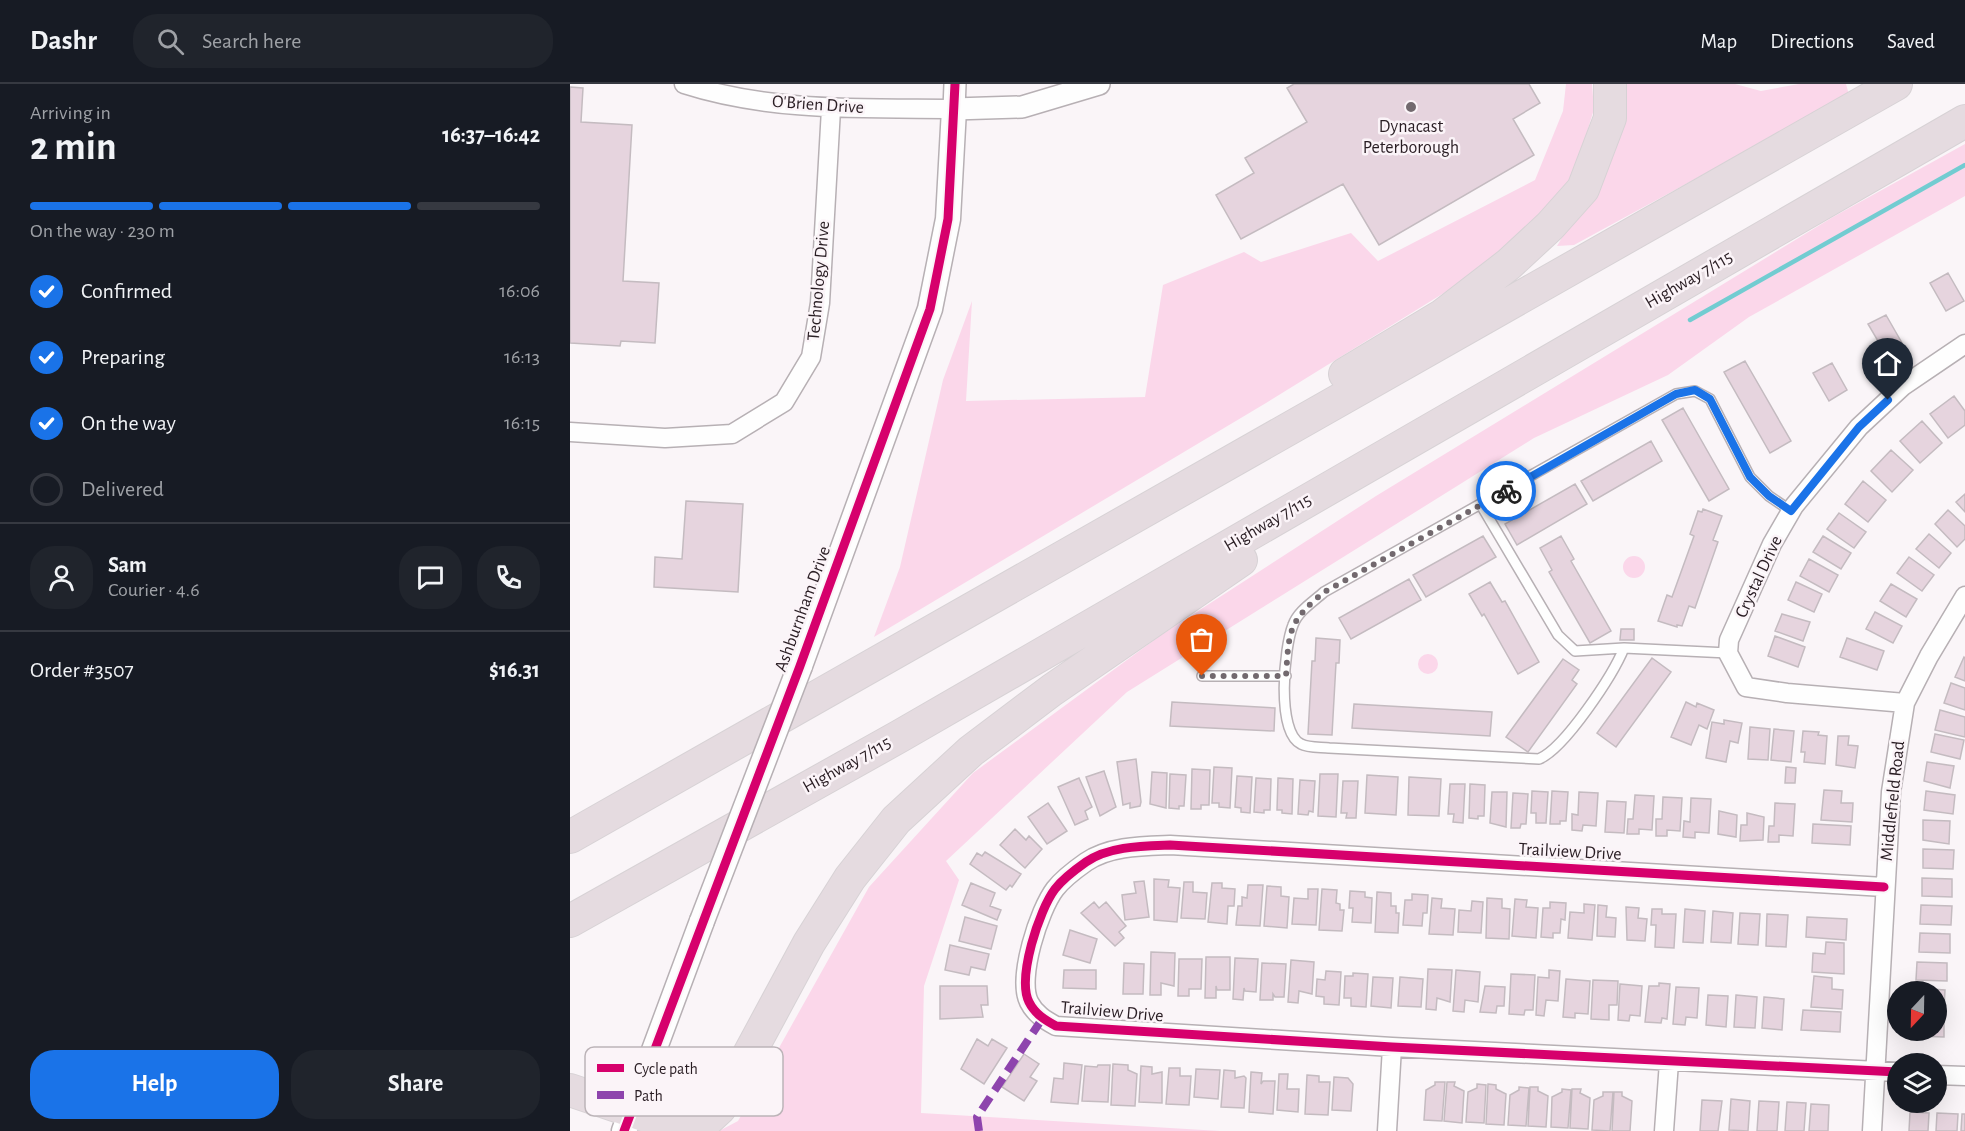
<!DOCTYPE html>
<meta charset="utf-8">
<style>
:root{--surface:#171b24;--page:#20242c;--text:#f1f3f6;--muted:#9ea1a6;--line:#363941;--accent:#1a73e8}
body{margin:0;font-family:"Alegreya Sans",sans-serif;background:var(--page);color:var(--text);height:100vh;display:flex;flex-direction:column;font-size:22px;white-space:nowrap}
*{box-sizing:border-box;margin:0}
p{font-size:20px;color:var(--muted)}
.icon{flex:none;width:33px;height:33px;fill:none;stroke:currentColor;stroke-width:2;stroke-linecap:round;stroke-linejoin:round}
.map{position:relative;flex:1;overflow:hidden}
.panel{display:flex;flex-direction:column;background:var(--surface);width:570px}
.panel>*{flex:none}
.needle{width:39px;rotate:202deg}
.tools{position:absolute;left:1317px;top:897px;display:grid;gap:12px}
.tools a{display:grid;place-items:center;width:60px;height:60px;border-radius:50%;background:var(--surface);box-shadow:0 6px 24px #0002;font-size:30px}
.pin{position:absolute;display:grid;place-items:center;width:51px;height:51px;color:#fff;margin:-62px -26px;border-radius:50% 50% 50% 0;rotate:-45deg;box-shadow:0 0 6px #0007}
.pin .icon{rotate:45deg}
.courier{position:absolute;display:grid;place-items:center;width:60px;height:60px;margin:-30px;border:4px solid #1a73e8;border-radius:50%;background:#fff;color:#222;box-shadow:0 2px 8px #0007}
.overview em{font-style:normal;font-weight:700}
.overview div{display:flex;flex-direction:column-reverse}
.overview{display:flex;align-items:center;justify-content:space-between;height:102px;padding:0 30px}
h1{font-size:39px;font-weight:700;line-height:45px}
.bar{display:grid;grid-template-columns:repeat(4,1fr);gap:9px 6px;align-content:center;height:72px;padding:0 30px}
.bar i{height:8px;border-radius:4px;background:var(--line)}
.bar .on{background:var(--accent)}
.bar p{grid-column:span 4}
.line{display:flex;align-items:center;gap:15px;padding:0 30px;border-top:2px solid var(--line)}
.line div{flex:1}
.round{display:grid;place-items:center;flex:none;width:63px;height:63px;border-radius:24px;background:var(--page)}
ol{padding:0 30px;list-style:none}
li{display:flex;align-items:center;gap:18px;height:66px}
li p{margin-inline-start:auto}
li .icon{padding:6px;border-radius:50%;background:var(--accent);color:#fff;stroke-width:4}
li:last-child{color:var(--muted)}
li i{width:33px;height:33px;border:3px solid var(--line);border-radius:50%}
.primary-button{display:flex;gap:12px;margin-top:auto;padding:12px 30px}
.primary-button a{flex:1;height:69px;border-radius:24px;background:var(--accent);color:#fff;font-size:24px;font-weight:700;line-height:69px;text-align:center}
.primary-button a+a{background:var(--page);color:var(--text)}
header{display:flex;align-items:center;gap:36px;box-sizing:border-box;height:84px;padding:0 30px;background:var(--surface);border-bottom:2px solid var(--line)}
header strong{font-size:28px}
nav{display:flex;gap:33px;margin-inline-start:auto;font-size:21px}
.search{width:420px;height:54px;background:var(--page);display:flex;align-items:center;gap:15px;box-sizing:border-box;padding:0 21px;border-radius:24px;color:var(--muted);font-size:22px}
main{display:flex;flex:1;min-height:0}
.map>svg:first-child{display:block}
.green{fill:#fbd7ea}
.lines{fill:none;stroke-linecap:round;stroke-linejoin:round}
.stream{stroke:#72ccd1;stroke-width:4.5}
.building{fill:#e6d4de;stroke:#c4bbc0;stroke-width:1.5}
.service-casing{stroke:#b7b0b4;stroke-width:12}
.minor-casing{stroke:#b7b0b4;stroke-width:21}
.tertiary-casing{stroke:#b7b0b4;stroke-width:24}
.secondary-casing{stroke:#b7b0b4;stroke-width:27}
.motorway-casing{stroke:#d7d2d5;stroke-width:34}
.service{stroke:#fefefe;stroke-width:9}
.minor{stroke:#fefefe;stroke-width:18}
.tertiary{stroke:#fefefe;stroke-width:21}
.secondary{stroke:#fefefe;stroke-width:24}
.motorway{stroke:#e5dbe0;stroke-width:32}
.secondary-bridge-casing{stroke:#b7b0b4;stroke-width:27;stroke-linecap:butt}
.secondary-bridge{stroke:#fefefe;stroke-width:24}
.quiet{stroke:#8e44ad;stroke-width:8;stroke-dasharray:15 8;stroke-linecap:butt}
.cycleway-casing{stroke:#fbf4f8;stroke-width:13}
.cycleway{stroke:#d6006c;stroke-width:9}
.done{stroke:#72696e;stroke-width:6;stroke-dasharray:0 10.8}
.route{stroke:#1a73e8;stroke-width:8}
.poi-dot{fill:#72696e;stroke:#fbf4f8;stroke-width:2}
.labels{text-anchor:middle;dominant-baseline:central;stroke-width:5;stroke-linejoin:round;paint-order:stroke}
.street-label{font-size:18px;fill:#291d23;stroke:#fbf4f8}
.poi-label{font-size:18px;fill:#291d23;stroke:#fbf4f8}
.key{fill:#fbf4f8;stroke:#bcb4b8;stroke-width:1.5}
.key-label{font-size:16px;fill:#291d23}
</style>
<header>
<strong>Dashr</strong>
<div class="search"><svg class="icon" aria-label="search" viewBox="0 0 24 24"><circle cx="10" cy="10" r="6"/><path d="M15 15l6 6"/></svg>Search here</div>
<nav><a>Map</a><a>Directions</a><a>Saved</a></nav>
</header>
<main>
<section class="panel">
<div class="overview"><div><h1>2 min</h1><p>Arriving in</p></div><em>16:37–16:42</em></div>
<div class="bar"><i class="on"></i><i class="on"></i><i class="on"></i><i></i><p>On the way · 230 m</p></div>
<ol>
<li><svg class="icon" aria-label="check" viewBox="0 0 24 24"><path d="M5 12l5 5 9-10"/></svg>Confirmed<p>16:06</p></li>
<li><svg class="icon" aria-label="check" viewBox="0 0 24 24"><path d="M5 12l5 5 9-10"/></svg>Preparing<p>16:13</p></li>
<li><svg class="icon" aria-label="check" viewBox="0 0 24 24"><path d="M5 12l5 5 9-10"/></svg>On the way<p>16:15</p></li>
<li><i></i>Delivered</li>
</ol>
<div class="line" style="height:108px"><a class="round"><svg class="icon" aria-label="person" viewBox="0 0 24 24"><circle cx="12" cy="8" r="4"/><path d="M4 21q1-7 8-7t8 7"/></svg></a><div><b>Sam</b><p>Courier · 4.6</p></div><a class="round"><svg class="icon" aria-label="chat" viewBox="0 0 24 24"><path d="M4 5h16v11H9l-5 4z"/></svg></a><a class="round"><svg class="icon" aria-label="phone" viewBox="0 0 24 24"><path d="M5 4h4l2 5-3 2q2 4 5 5l2-3 5 2v4C11 20 4 13 5 4z"/></svg></a></div>
<div class="line" style="height:78px"><div>Order #3507</div><b>$16.31</b></div>
<div class="primary-button"><a>Help</a><a>Share</a></div>
</section>
<div class="map">
<svg width="1395" height="1047" viewBox="0 0 1395 1047">
<rect width="100%" height="100%" fill="#faf5f8"/>
<!-- green -->
<path class="green" d="M996,0h26l2,25 -20,66 -40,48 -53,47 -215,133 -392,234 26,-70 43,-187 29,-79 -6,100 179,-4 18,-112 81,-33 17,10 90,-29 27,28 157,-81 28,-69z
M1049,0h116l26,7 38,-7h47l3,11 -275,150 -17,1 50,-84z
M1395,60v52l-216,121 -81,58 -134,63 -407,254 -181,169 13,19 -35,106 -3,127 299,18h-501l19,-10 131,-234 104,-114 188,-138 215,-139 457,-279z
M1053 483a11 11 0 1 1 22 0a11 11 0 1 1-22 0Z
M848 580a10 10 0 1 1 20 0a10 10 0 1 1-20 0Z"/>
<g class="lines">
<!-- stream -->
<path class="stream" d="M1120,236l275,-155"/>
</g>
<!-- building -->
<path class="building" d="M724,0h235l11,19 -27,16 21,36 -155,90 -36,-61 -102,55 -25,-44 38,-22 -9,-15 62,-36 -20,-34z
M0,3l13,1 -2,34 51,3 -9,156 36,2 -4,60 -34,-2 -1,5 -50,-3z
M1378,189l16,28 -18,10 -16,-28z
M1316,231l16,28 -17,10 -17,-29z
M1175,277l46,80 -21,12 -46,-81z
M1262,279l15,27 -18,11 -16,-28z
M1384,312l11,15v14l-17,13 -18,-24z
M1113,324l46,81 -20,12 -47,-81z
M1352,337l20,22 -22,20 -20,-22z
M1081,357l11,20 -69,40 -12,-20z
M1321,366l22,20 -21,22 -21,-21z
M1293,397l23,19 -18,22 -23,-18z
M1005,400l12,20 -70,41 -12,-21z
M1395,410v18l-9,-10z
M116,417l57,3 -5,88 -84,-5 1,-30 27,2z
M1133,425l19,7 -9,24 5,2 -23,66 -6,-2 -7,20 -5,-1v2l-19,-6 9,-26 5,2 22,-61 -4,-2 8,-23 4,1z
M1378,426l17,16v13l-8,8 -22,-23z
M1269,429l27,19 -12,16 -27,-19z
M1359,450l22,19 -12,15 -23,-19z
M913,452l13,21 -70,40 -13,-22z
M991,452l13,23 -3,2 40,70 -21,12 -41,-71 3,-2 -12,-22z
M1253,452l28,17 -10,16 -28,-17z
M1339,473l25,18 -12,16 -25,-18z
M1239,475l29,16 -9,17 -29,-16z
M839,495l12,21 -70,39 -12,-21z
M920,498l12,20 3,-1 34,61 -21,12 -34,-60 -2,2 -13,-22z
M1226,498l26,12 -8,18 -26,-12z
M1321,500l26,15 -11,18 -26,-16z
M1305,528l27,14 -9,17 -27,-14z
M1212,530l28,8 -7,19 -28,-10z
M1051,545h13v11h-14z
M1205,552l30,11 -7,20 -30,-11z
M746,554l24,2 -1,23h-3l-4,72 -24,-1 4,-73h3z
M1277,554l37,13 -7,19 -37,-13z
M1394,573l1,1v23l-10,-4z
M1082,574l19,14 -55,75 -19,-14z
M993,575l16,11 -7,10 5,4 -49,68 -22,-15z
M1381,599l14,5v22l-21,-7z
M602,618l103,6 -1,23 -104,-5z
M1116,618l10,5 1,-4 17,7 -7,19 -8,-4 -8,20 -20,-8z
M784,620l138,8 -2,24 -138,-8z
M1370,626l25,7v20l-30,-7z
M1154,636l18,3 -4,20 -8,-2 -4,21 -20,-4 6,-36 12,2z
M1180,643l20,2 -2,31 -20,-1z
M1204,645l20,2 -3,31 -20,-2z
M1233,647l16,1 -1,3 9,1 -2,28 -21,-2 1,-10h-4z
M1365,650l29,6 -4,19 -29,-7z
M1268,652h11l-1,9 10,1 -3,22 -19,-3z
M566,675l5,43 -1,4 -10,2v-5l-7,2 -6,-43z
M1357,678l27,4 -4,22 -26,-7z
M644,683l18,1 -2,40 -11,-1v-4h-7z
M1216,683l10,1 -1,15h-10z
M622,685l18,1 -1,35h-8v4h-10z
M534,687l12,36 -16,9 -14,-39z
M582,688l15,1 -1,35 -16,-4z
M600,690l16,1 -2,31h-5v3l-10,-1z
M750,690h18l-2,43 -18,-1z
M797,691l31,2 -2,38 -31,-2z
M667,692l15,1 -2,36 -9,-1v-4l-6,-1z
M839,693l32,2 -2,37 -31,-1z
M509,694l13,29 -7,4 3,8 -13,6 -17,-38z
M686,694l15,1 -1,31h-6v3l-10,-1z
M708,694l15,1 -1,35 -10,-1v-3h-5z
M730,696l15,1 -2,31 -4,-1 -1,4 -10,-1z
M773,697h15l-2,37h-10l1,-5h-6z
M880,700h15l-2,39 -10,-1 1,-8h-6z
M900,700l15,1 -1,31h-6v3l-9,-1z
M1254,706l18,1 -1,12h12l-1,19 -31,-2z
M962,707l16,1 -2,31h-10v-10h-5z
M982,707l16,1 -2,29h-6v3h-10z
M1356,707l29,4 -2,19 -29,-4z
M922,708h15l-1,35 -16,-4z
M1009,708l19,1 -2,33 -13,-1 -1,6 -10,-1v-16l6,1z
M943,709l15,1 -2,30h-5l-1,4h-9z
M1065,711l19,1 -2,34 -13,-1v5h-12l1,-15h5z
M1093,713l19,1 -2,33 -13,-1v6h-11v-17h6z
M1121,714l20,1 -2,34 -14,-1v6l-12,-1 1,-16 6,1z
M1037,717l19,1 -2,31 -19,-1z
M478,719l19,28 -20,13 -19,-27z
M1205,719l20,1 -2,32 -14,-1v7h-11l1,-16h5z
M1149,727l18,4 -1,22 -18,-3z
M1177,729l17,4 -1,23 -23,1 1,-16h6z
M1353,736l27,1 -1,23 -26,-4z
M1243,740l38,2 -1,19 -38,-2z
M445,745l11,11 3,-4 13,13 -17,19 -25,-23z
M1353,765l31,1 -1,19 -30,-1z
M415,768l36,22 -9,13 -2,-2 -4,5 -36,-26 7,-11 5,3z
M1352,794l30,1v18l-30,-1z
M584,795l15,1 -1,7 12,1 -3,34 -23,-2z
M574,797l5,36 -24,3 -3,-25 14,-2 -2,-11z
M614,798h9v10l14,1 -2,26 -24,-1z
M401,799l24,10 -5,13 11,4 -4,10 -35,-15z
M642,799h10v5l13,1 -1,17h-6l-1,18 -19,-2z
M678,801h15l-3,41 -24,-1 2,-19h4v-9l5,1z
M697,802l14,1v9l8,1 -2,31 -23,-2z
M738,805h10l-2,36 -24,-1 2,-26 14,1z
M752,805l15,1 -1,13 4,1v6h4l-2,21 -23,-1z
M780,807l15,1v5l7,1 -1,25 -19,-1 1,-14h-4z
M807,808l14,1v13h5v7h3l-1,20 -23,-1z
M842,810l16,1 -1,18h-4l-1,13 -19,-1 2,-25h7z
M862,814l10,1 -1,9 14,1 -2,26 -24,-1z
M917,814l15,1v9l8,1 -1,30 -23,-1z
M945,815l12,1 -1,7 12,1 -2,30 -24,-2z
M902,817l11,1 -2,31 -23,-1 1,-22 12,1z
M524,818l5,6 7,-6 20,24 -7,6 5,6 -9,8 -34,-33z
M980,818l16,1 -1,17 -4,-1 -1,14h-7v5l-12,-1 2,-29h7z
M1014,820l11,1 -3,35 -24,-2 2,-26 14,1z
M1028,821l9,1 -1,11 10,1 -1,19 -18,-1z
M1351,821l31,1 -1,19 -31,-1z
M1056,823l13,1 -1,10 9,1 -2,22 -18,-1z
M1082,825h10v5h14l-2,34 -19,-1 1,-22h-5z
M1115,825l20,2 -2,32 -20,-1z
M1143,827l20,2 -2,30 -20,-1z
M1170,829l20,1 -2,31 -20,-1z
M1197,830l21,1 -2,32 -20,-1z
M395,833l32,9 -6,23 -32,-8z
M1237,833l40,2 -1,21 -40,-3z
M500,846l27,9 -7,24 -27,-8z
M1350,849l30,1v19l-31,-1z
M1256,858l18,1v31l-32,-2 1,-19 12,1z
M380,861l39,9 -4,16 -14,-3 -2,8 -24,-5z
M581,868l24,1 -1,33 -13,-3v12h-11z
M636,873h24v33h-13l-1,-4v12h-11z
M665,874l23,1 -2,33 -11,-1 -1,-3 -1,12 -10,-1z
M609,875h23l-1,30h-12v7h-11z
M721,876l23,2 -2,32 -13,-3 -1,12 -10,-1z
M1347,878l30,1v18l-31,-1z
M554,879l20,1 -1,30h-20z
M692,879l24,1 -2,33h-9l-2,-3v6h-13z
M858,885l24,1 -2,32 -13,-4 -1,12 -10,-1z
M494,886h32v19l-33,-1z
M886,886l24,2 -2,30 -13,-2 -1,12 -11,-1z
M979,886l11,1 -2,30 -12,-1 -2,16 -8,-1 2,-38 11,1z
M756,887l15,1 -2,33 -15,-1v-7l-8,-1 1,-17 8,1z
M783,889l15,1 -2,33 -15,-1v-8h-7l1,-22h8z
M941,890l24,1 -2,35h-8l-1,5 -15,-1z
M1244,892l18,2v11l11,1 -1,19 -31,-2z
M803,893l20,1 -2,30 -20,-2z
M830,893l23,2 -2,28 -23,-1z
M996,895l24,2 -2,33 -13,-1v5l-12,-1z
M1023,896l25,1 -1,24h-8v15l-18,-1z
M1089,899l11,1 -3,35 -5,-1 -1,5 -16,-1 4,-36h10z
M1050,900l22,2 -2,30 -10,-1 -1,6 -11,-1z
M370,902h47l1,19h-7l2,12 -43,2z
M915,902l20,1 -1,19h-7l-1,7 -16,-1z
M1106,903l23,1 -2,30 -11,-1 -1,8 -12,-1z
M1345,904l30,2 -1,19h-8v-17h-21z
M1138,911l20,1 -2,31 -20,-2z
M1166,911l21,2 -2,31 -21,-1z
M1194,913l20,2 -2,31 -20,-2z
M1233,926l38,2 -1,20 -39,-2z
M1366,935h8v18l-30,-1v-6h22z
M407,955l11,7 4,-7 15,9 -23,36 -23,-15z
M454,970l15,10 -9,13 7,4 -13,20 -22,-14z
M494,979l18,2 -4,39 -27,-2 3,-24 9,1z
M543,980l15,1v5l9,4 -2,32 -24,-1z
M528,981h12l-2,37 -26,-1 3,-35 12,1z
M571,982l11,1v7l10,-2v31l-23,-1z
M599,984h11v8h11l-2,29 -23,-1z
M626,985l24,1 -2,29 -24,-2z
M654,986l11,1v7l9,-2 2,2 -2,30 -23,-1z
M681,988l11,1 -1,11 2,-3h12l-2,33 -24,-2z
M709,990h9l-1,15h12l-1,23 -21,-2z
M737,991l12,1v6h11l-2,33 -23,-1z
M764,993l14,1 5,6 -2,27 -19,-1z
M865,998h10l-3,39 -18,-1 2,-30 9,-5z
M877,998h8l-1,4 10,5 -2,32 -18,-2z
M907,1000l9,1 -2,38 -18,-1 2,-30 9,-4z
M918,1000l8,1v4l10,5 -2,31 -18,-1z
M949,1003l10,1 -3,38 -18,-1 2,-30 9,-5z
M960,1003h8v4l10,5 -2,31 -18,-1z
M992,1005l9,1 -3,38 -17,-1 1,-30 10,-5z
M1002,1005h9l-1,4 10,5 -2,31 -18,-1z
M1033,1008h10l-3,39 -18,-1 2,-30 9,-4z
M1044,1008h8v4l10,5 -2,30h-18z
M1161,1015l19,2 -2,30 -19,-1z
M1132,1016l20,1 -4,30h-18z
M1189,1017l20,1 -2,29h-20z
M1217,1018l19,1 -2,28h-19z
M1241,1020l18,1 -1,26h-19z
M1340,1028l19,1 -1,18h-19z
M1367,1029l21,1 -1,17h-21z
M1392,1030h3v17h-4z"/>
<g class="lines">
<defs>
<path id="service" d="M911,421l77,130 17,16 49,-3 104,5
M1054,564c-11,27 -59,100 -85,111l-210,-11c-8,-1 -21,0 -28,-4 -25,-12 -17,-97 -8,-119 5,-14 20,-23 31,-33l352,-198 19,-3 15,8 40,78 19,19 22,15
M632,592h84"/>
<path id="minor" d="M114,0c87,28 179,24 270,25
M0,348l95,6 67,-4 52,-32 27,-45 9,-54 11,-194
M1335,619l-118,-10 -41,-6 -18,-34 1,-13 43,-96 22,-38 65,-79 44,-41 62,-42
M1314,803l-714,-42c-27,1 -61,1 -84,17 -10,7 -24,18 -31,27 -16,21 -38,89 -26,113 6,12 16,18 27,24l336,21 506,25
M1366,991l29,1
M817,1047l5,-84
M1094,1047l5,-69
M1302,1047l19,-339 14,-89 24,-47 36,-60"/>
<path id="tertiary" d="M385,0l-1,25 68,-2 77,-23"/>
<path id="secondary" d="M230,582l130,-357 18,-90 6,-110
M54,1047l78,-210"/>
<path id="motorway" d="M775,290l98,-59 66,-51 41,-38 33,-37 27,-71v-34
M0,753l1326,-753
M0,837l330,-185 1065,-615
M0,1006l103,35 34,-5 13,-12 89,-165 41,-65 46,-58 75,-69 81,-61 189,-130"/>
</defs>
<!-- service casing -->
<use href="#service" class="service-casing"/>
<!-- minor casing -->
<use href="#minor" class="minor-casing"/>
<!-- tertiary casing -->
<use href="#tertiary" class="tertiary-casing"/>
<!-- secondary casing -->
<use href="#secondary" class="secondary-casing"/>
<!-- motorway casing -->
<use href="#motorway" class="motorway-casing"/>
<!-- service -->
<use href="#service" class="service"/>
<!-- minor -->
<use href="#minor" class="minor"/>
<!-- tertiary -->
<use href="#tertiary" class="tertiary"/>
<!-- secondary -->
<use href="#secondary" class="secondary"/>
<!-- motorway -->
<use href="#motorway" class="motorway"/>
<defs>
<path id="secondary-bridge" d="M132,837l98,-255"/>
</defs>
<!-- secondary-bridge casing -->
<use href="#secondary-bridge" class="secondary-bridge-casing"/>
<!-- secondary-bridge -->
<use href="#secondary-bridge" class="secondary-bridge"/>
<!-- quiet -->
<path class="quiet" d="M409,1047l-2,-14 65,-98"/>
<defs>
<path id="cycleway" d="M1314,803l-714,-42c-27,1 -61,1 -84,17 -10,7 -24,18 -31,27 -16,21 -38,89 -26,113 6,12 16,18 27,24l336,21 506,25
M54,1047l176,-465 130,-357 18,-90 7,-135"/>
</defs>
<!-- cycleway casing -->
<use href="#cycleway" class="cycleway-casing"/>
<!-- cycleway -->
<use href="#cycleway" class="cycleway"/>
</g>
<g class="lines">
<!-- done -->
<path class="done" d="M632,592h84c3,-45 2,-54 38,-84l182,-101"/>
<!-- route -->
<path class="route" d="M936,407l170,-97 19,-4 15,9 40,78 19,19 22,15 68,-84 29,-27"/>
</g>
<!-- markers -->
<circle class="poi-dot" cx="841" cy="23" r="6"/>
<g class="labels">
<!-- street labels -->
<g class="street-label">
<text transform="translate(248 21) rotate(4)">O'Brien Drive</text>
<text transform="translate(1119 196) rotate(-30)">Highway 7/115</text>
<text transform="translate(249 197) rotate(-85)">Technology Drive</text>
<text transform="translate(698 439) rotate(-30)">Highway 7/115</text>
<text transform="translate(1189 493) rotate(-65)">Crystal Drive</text>
<text transform="translate(233 525) rotate(-70)">Ashburnham Drive</text>
<text transform="translate(277 681) rotate(-29)">Highway 7/115</text>
<text transform="translate(1323 717) rotate(-84)">Middlefield Road</text>
<text transform="translate(1000 768) rotate(3)">Trailview Drive</text>
<text transform="translate(542 928) rotate(5)">Trailview Drive</text>
</g>
<!-- poi labels -->
<g class="poi-label">
<text x="841" y="43">Dynacast<tspan x="841" dy="21">Peterborough</tspan></text>
</g>
</g>
<!-- legend -->
<rect x="15" y="963" width="198" height="69" rx="9" class="key"/>
<rect x="27" y="980" width="27" height="8" fill="#d6006c"/>
<rect x="27" y="1007" width="27" height="8" fill="#8e44ad"/>
<g class="key-label">
<text x="64" y="990">Cycle path</text>
<text x="64" y="1017">Path</text>
</g>
</svg>
<div class="tools">
<a><svg class="needle" viewBox="-14 -14 28 28"><path d="M0-13l5 13h-10z" fill="#e53935"/><path d="M0 13l5-13h-10z" fill="#9ea1a6"/></svg></a>
<a><svg class="icon" aria-label="layers" viewBox="0 0 24 24"><path d="M12 4l9 5-9 5-9-5zM3 14l9 5 9-5"/></svg></a>
</div>
<div class="pin" style="left:632px;top:592px;background:#ea580c"><svg class="icon" aria-label="bag" viewBox="0 0 24 24"><path d="M5 8h14l-1 12H6zM9 8a3 3 0 0 1 6 0"/></svg></div>
<div class="pin" style="left:1318px;top:316px;background:#1f2937"><svg class="icon" aria-label="home" viewBox="0 0 24 24"><path d="M3 11l9-7 9 7M6 9v11h12V9"/></svg></div>
<div class="courier" style="left:936px;top:407px"><svg class="icon" aria-label="bike" viewBox="0 0 24 24"><circle cx="6" cy="16" r="4"/><circle cx="18" cy="16" r="4"/><path d="M6 16l4-8h5l3 8M10 8l3 8H6M13 5h3"/></svg></div>
</div>
</main>
